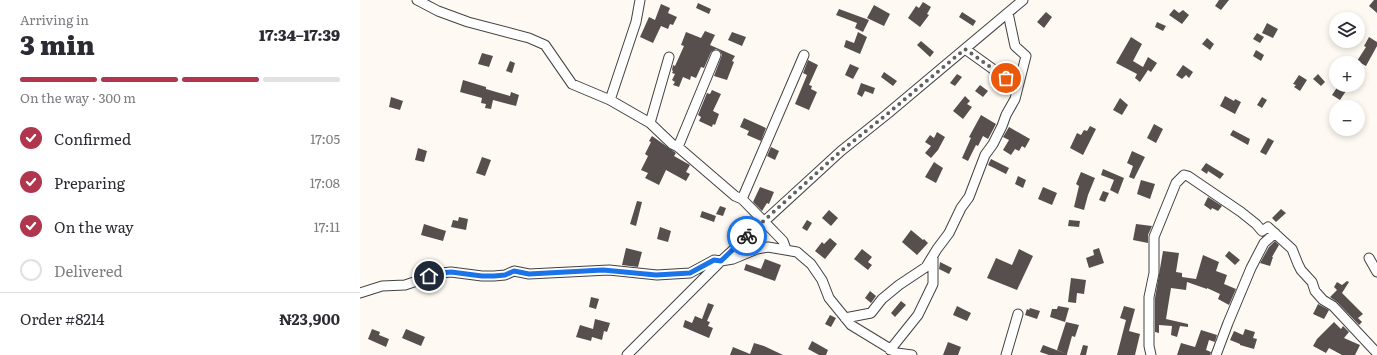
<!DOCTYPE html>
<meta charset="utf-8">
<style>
:root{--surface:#fff;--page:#f2f2f3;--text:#2b2b33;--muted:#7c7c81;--line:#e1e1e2;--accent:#b0364e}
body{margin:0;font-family:Literata,serif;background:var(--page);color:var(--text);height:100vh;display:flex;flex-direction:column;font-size:15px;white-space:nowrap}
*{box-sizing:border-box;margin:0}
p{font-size:13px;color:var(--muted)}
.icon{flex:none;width:22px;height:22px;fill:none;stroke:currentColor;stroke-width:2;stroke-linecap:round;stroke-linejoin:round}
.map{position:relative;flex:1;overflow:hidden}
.details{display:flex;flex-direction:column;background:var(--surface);width:360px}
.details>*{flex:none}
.buttons{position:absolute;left:969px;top:12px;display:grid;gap:8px}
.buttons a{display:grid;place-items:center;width:36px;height:36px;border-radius:50%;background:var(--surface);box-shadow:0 2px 6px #0003;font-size:20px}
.pin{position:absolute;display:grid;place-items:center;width:34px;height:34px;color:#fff;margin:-17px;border:2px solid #fff;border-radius:50%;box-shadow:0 1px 4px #0007}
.courier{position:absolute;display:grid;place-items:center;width:40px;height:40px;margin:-20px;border:3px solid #1a73e8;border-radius:50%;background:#fff;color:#222;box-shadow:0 1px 5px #0007}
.headline em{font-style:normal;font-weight:800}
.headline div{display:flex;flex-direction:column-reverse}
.headline{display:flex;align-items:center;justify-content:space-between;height:68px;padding:0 20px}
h1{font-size:26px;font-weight:800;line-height:30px}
.bar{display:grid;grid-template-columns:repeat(4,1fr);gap:6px 4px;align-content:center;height:48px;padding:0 20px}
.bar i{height:5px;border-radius:3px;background:var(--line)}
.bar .active{background:var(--accent)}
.bar p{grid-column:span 4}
.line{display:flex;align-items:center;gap:10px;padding:0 20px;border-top:1px solid var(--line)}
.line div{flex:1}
ol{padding:0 20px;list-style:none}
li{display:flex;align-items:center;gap:12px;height:44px}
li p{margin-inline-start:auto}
li .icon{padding:4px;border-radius:50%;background:var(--accent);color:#fff;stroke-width:4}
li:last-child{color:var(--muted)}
li i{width:22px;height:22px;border:2px solid var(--line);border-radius:50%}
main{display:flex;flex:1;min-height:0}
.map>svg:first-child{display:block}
.building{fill:#574f4d}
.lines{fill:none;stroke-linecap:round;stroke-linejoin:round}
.minor-casing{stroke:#424242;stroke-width:11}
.minor{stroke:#fff;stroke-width:9}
.done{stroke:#63615f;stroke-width:4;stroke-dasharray:0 7.2}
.route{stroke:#1a73e8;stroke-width:5}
</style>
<main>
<section class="details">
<div class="headline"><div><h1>3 min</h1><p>Arriving in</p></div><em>17:34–17:39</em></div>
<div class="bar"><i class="active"></i><i class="active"></i><i class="active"></i><i></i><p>On the way · 300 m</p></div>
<ol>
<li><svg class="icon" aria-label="check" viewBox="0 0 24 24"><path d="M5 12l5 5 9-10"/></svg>Confirmed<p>17:05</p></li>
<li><svg class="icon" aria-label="check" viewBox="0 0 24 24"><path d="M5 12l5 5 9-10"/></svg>Preparing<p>17:08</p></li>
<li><svg class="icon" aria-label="check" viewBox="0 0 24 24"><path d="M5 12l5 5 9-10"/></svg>On the way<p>17:11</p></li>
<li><i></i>Delivered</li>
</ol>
<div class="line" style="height:52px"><div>Order #8214</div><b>₦23,900</b></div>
</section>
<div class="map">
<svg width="1017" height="355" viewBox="0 0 1017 355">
<rect width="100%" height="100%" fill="#fefaf3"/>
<!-- building -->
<path class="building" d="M859,0h10l-8,10 -6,-4z
M1014,0h3v13l-8,-7z
M563,2l8,5 -4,7 2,1 -9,12 -12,-9 8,-12 3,2z
M338,3l13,6 -2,5 -13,-6z
M301,4l9,4 -2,5 9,4 -4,8 -3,-1 -2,5 -7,-3 -8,17 -13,-6 9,-20 6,3z
M514,5l16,9 -6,12 -17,-8z
M479,9l30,11 -6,12 -8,-4 2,-5 -21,-8z
M814,9l5,4 4,-3 6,5 -7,9 -13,-9z
M602,12l14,9 -3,5 -14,-9z
M686,12l6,5 -8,11 -7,-6z
M797,22l9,4 -3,5 -8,-4z
M907,23l11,6 -5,9 -11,-5z
M345,31l10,4 -5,10 25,11 -3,5 2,1 -7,18 -13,-4 8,-21 -2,-4 -4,-2 -5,3 -7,16 -3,-1 -5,11 -5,-2 -1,4 -7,-3 -4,10 -6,-2 2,-3 -3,-2 3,-6 -3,-1 1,-2 -1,-1 1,-5 2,1 9,-20 -3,-1 5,-13 15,6z
M372,32l14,5 -4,9 -14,-6z
M498,32l9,5 -7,17 -16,-7 2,-7 8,3z
M897,33l7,4 -4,6 -7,-4z
M771,37l11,7 -9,17 10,6 5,-10 9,6 -6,9 -3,-2 -8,12 -5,-4 2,-4 -21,-11z
M1009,37l8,5v4l-11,20 -9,-5 9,-14 -2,-1z
M847,38l7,6 -4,6 -8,-6z
M561,41l13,11 -4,5 -13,-12z
M896,50l8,5 -3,6 -8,-5z
M122,53l11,3 -4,11 -11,-3z
M448,60l10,5 -9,20 3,1 -1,3 6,3 -8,18 -14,-6 12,-29 -4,-2z
M150,61l5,2 -3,10 -6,-2z
M490,64l9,4 -6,11 -8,-4z
M823,65l10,7 -4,6 -3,-3 -4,4 -6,-4z
M524,72l13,9 -4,5 -12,-9z
M597,74l5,3 -7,9 -5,-3z
M958,74l7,8 -4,4 -8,-7z
M939,75l8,5 -7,11 -6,-4 2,-2 -3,-1z
M103,80l23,7v2l24,7 1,-4 8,3 -3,11 -23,-6 -2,9 -6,-1 1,-4 -5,-1 1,-5 -22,-6z
M501,83l14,5 -2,6 -8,-3 -3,6 -5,-3z
M620,85l8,6 -5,6 -8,-6z
M978,86l8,5 -6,9 -8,-5z
M352,90l9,4 -8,17 6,3 -4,11 -2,-1 -1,3 -13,-6 2,-4 -3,-2 9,-22 3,1z
M605,96l5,5 -3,3 5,3 -9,12 -10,-8z
M865,96l9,5 1,-2 6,3 -6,12 -15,-8z
M31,97l12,4 -3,9 -11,-3z
M902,97l5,3 -5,8 -5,-3z
M760,98l8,7 -6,10 -9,-5z
M621,115l15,9 -8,15 -5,-3 -5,10 -2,-1 -8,16 -6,-3 9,-20 -2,-1z
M384,118l22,10 -5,13 -14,-6 2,-4 -9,-4z
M794,124l9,5 -7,14 -9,-5z
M730,126l6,3 -13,26 -13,-7 7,-15 4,2 3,-5 3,1z
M649,127l21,12 -5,9 -3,-2 -3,5 -4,-2 -4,6 -8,-5 6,-10 -6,-3z
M873,130l17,9 -2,6 -18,-10z
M577,132l8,5 -7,13 -7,8 -6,-5 6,-7 -6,-4 5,-7 4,3z
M292,136l24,17 -2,3 16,9 -4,7 4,2 -4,7 -20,-11 -7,15 -14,-7 3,-5 -7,-3 7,-14 -3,-2 6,-12 -2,-1z
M908,138l6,3 -8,14 -6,-3z
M411,147l8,4 -4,9 -8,-4z
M58,148l9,3 -3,11 -9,-2z
M772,151l13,6 -11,22 -5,-2 4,-11 -6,-3z
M122,157l9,3 -6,16 -9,-3z
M631,159l18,9 -3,6 -18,-9z
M574,162l9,6 -7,15 -11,-6z
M846,163l18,11 -4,5 -12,-8 -1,3 -6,-4z
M743,169l21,9 -6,16 -8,-4 4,-10 -13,-5z
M721,172l14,6 -7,17 -4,15 -10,-3 5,-21 -3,-2z
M658,176l8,4 -3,8 -8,-4z
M781,180l14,4 -5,15 -13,-5z
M400,187l14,5 -5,12 -2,-1 -5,8 -9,-9z
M683,187l14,6 -5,12 -14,-6z
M743,191l6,2 -4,9 -6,-2z
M848,197l14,9 -4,5 -6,-3 -1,2 -7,-5z
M277,201l5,1 -6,24 -6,-2z
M360,206l6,2 -3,8 -7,-2z
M921,209l5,4 -10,9 -4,-4z
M469,210l9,8 -7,8 -9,-8z
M342,211l14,5 -2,6 -14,-5z
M99,217l9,2 -2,11 -15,-3 2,-7 5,1z
M447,220l5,3 -5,8 -5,-3z
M709,220l11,1 -1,6 -11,-1z
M64,224l22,7 -3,10 -22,-6z
M776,224l16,2 -4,9v8l-15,-3z
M300,227l11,4 -3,11 -11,-3z
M551,230l12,10 1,-1 4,4 -11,12 -15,-13z
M470,238l7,6 -12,15 -10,-8 7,-9 2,2z
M915,241l4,4 -7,12h1l-3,9 -10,-3 9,-16z
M266,248l16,4 -4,15 -16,-2z
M739,248l5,15 -15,5 -3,-10 8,-3 -1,-5z
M502,249l10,8 -4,5 4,3 -4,5 -14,-11z
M659,249l14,7 -16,34 -30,-12 9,-20 16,7z
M803,251l16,2 -3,19 6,1v4l14,2 7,-24 16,7 -3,9 11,4 -3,9 12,5 -7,16 -11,-6 2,-5 -13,-6v1l-20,-7 -1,8 -15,-2 -5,31 22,5v3l-8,-1 -3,11 -6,-2 1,-9 -13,-1v8l-4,-1v-34z
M869,251l11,9 -5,5 -10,-9z
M405,259l16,6 -6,16 -31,-11 2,-6 15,5z
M580,262l12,6 -3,6 -10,-5z
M711,278l15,2 -2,14 -7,-1 -1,10 -8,-1z
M987,281l2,1 -7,11 21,21 -5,4 4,4 -3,3 -22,-23 -7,-5 7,-7 -3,-3 3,-5 5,3z
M510,291l6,5 -5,7 -6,-5z
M231,297l8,2 -3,10 -7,-2z
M541,301l5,4 -11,12 -4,-4z
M348,303l6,2 -7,16 3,1 -2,4 5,2 -4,10 -26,-11 2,-7 7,3 3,-7 7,3z
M958,304l11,6 -5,9 -11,-5z
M597,306l14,7 -4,8 -14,-6z
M698,306l11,2 -4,14 -15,-5 2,-8h5z
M764,306l11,3 -6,22 11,3 -5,21h-18l9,-35 -6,-2z
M670,308l10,3 -3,8 -12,-4 2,-6 2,1z
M470,315l6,3 -5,9 -6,-3z
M235,319l15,4 -3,9 -3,-1 -2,9 -10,-3 -1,4 -15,-4 4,-12 13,4z
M706,322l13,3 -4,12 -3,-1 -5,18 -10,-4z
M974,322l7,7 2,-3 6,6 -5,6 16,7 -5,10h-13l-13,-7 -3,5 -13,-7 4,-7z
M12,329l8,3 -1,3 10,4 -3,8 -18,-8z
M46,329l19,8 -4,9 -19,-8z
M885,329l10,3 -2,6 4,1 -3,10 -14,-4v-1l-10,-4 4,-9 9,4z
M841,330l16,5 -2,7 -6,-2 -3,10 5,2 -1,3h-33l4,-12 14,4z
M452,341l16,9 -2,5h-7l-11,-6z
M588,342l13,5 -3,8h-15z
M394,343l10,3 19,9h-53l3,-8 17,7z
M683,345l24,9v1h-18l-9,-3z
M723,345l5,1 -2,9h-6z"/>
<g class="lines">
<defs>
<path id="minor" d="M57,0l21,11 30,11 61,16 16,7 27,39 38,16 40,23 22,21 6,3 57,49 7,3 41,42 3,8
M605,49l53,38
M250,100l26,-78 4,-22
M290,123l19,-66
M318,147l38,-92
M382,199l62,-144
M1009,258l8,14
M0,293l22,-7 23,-1 36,-12 10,-1 31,4h12l11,-1 9,-4 15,3 80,-4 48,5 33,-2 24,-13 7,1 120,-110 45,-36 137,-115
M485,318l26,-5 11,-14 17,-14 27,-18 11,-18 12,-16 12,-25 8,-11 16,-42 8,-11 9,-18 4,-11 9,-16 11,-43 -11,-10 -7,-33
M530,350l28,-35 15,-31v-26
M267,355l94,-94 12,-2 24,-10 11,-2 29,5 14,12 11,16 7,18 22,27 46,28 15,2
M646,355l12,-41
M791,355l-2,-9v-49l5,-24v-36l22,-54 8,-8 4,1 53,36 15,12 6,7 6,-4 24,22 6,15 3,6 11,12 3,9 8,9 10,6 44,47
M856,355l12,-32 23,-55 13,-25 11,-10"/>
</defs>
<!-- minor casing -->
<use href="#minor" class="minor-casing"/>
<!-- minor -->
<use href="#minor" class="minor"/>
</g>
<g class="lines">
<!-- done -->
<path class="done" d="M387,236l94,-85 45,-36 79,-66 41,29"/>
<!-- route -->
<path class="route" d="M69,276l12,-3 10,-1 31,4h12l11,-1 9,-4 15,3 74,-4 53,5 34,-2 24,-13 7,1 26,-25"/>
</g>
</svg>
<div class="buttons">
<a><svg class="icon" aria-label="layers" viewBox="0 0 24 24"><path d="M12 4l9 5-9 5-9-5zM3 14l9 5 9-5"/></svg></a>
<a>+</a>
<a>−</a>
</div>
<div class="pin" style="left:646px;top:78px;background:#ea580c"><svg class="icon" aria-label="bag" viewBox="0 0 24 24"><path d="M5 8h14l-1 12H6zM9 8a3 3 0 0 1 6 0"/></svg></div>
<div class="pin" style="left:69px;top:276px;background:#1f2937"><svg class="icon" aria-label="home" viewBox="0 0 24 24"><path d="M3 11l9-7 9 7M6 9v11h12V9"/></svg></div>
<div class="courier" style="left:387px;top:236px"><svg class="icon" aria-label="bike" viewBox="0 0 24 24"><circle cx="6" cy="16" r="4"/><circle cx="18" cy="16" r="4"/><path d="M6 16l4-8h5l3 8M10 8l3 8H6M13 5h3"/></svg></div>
</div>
</main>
